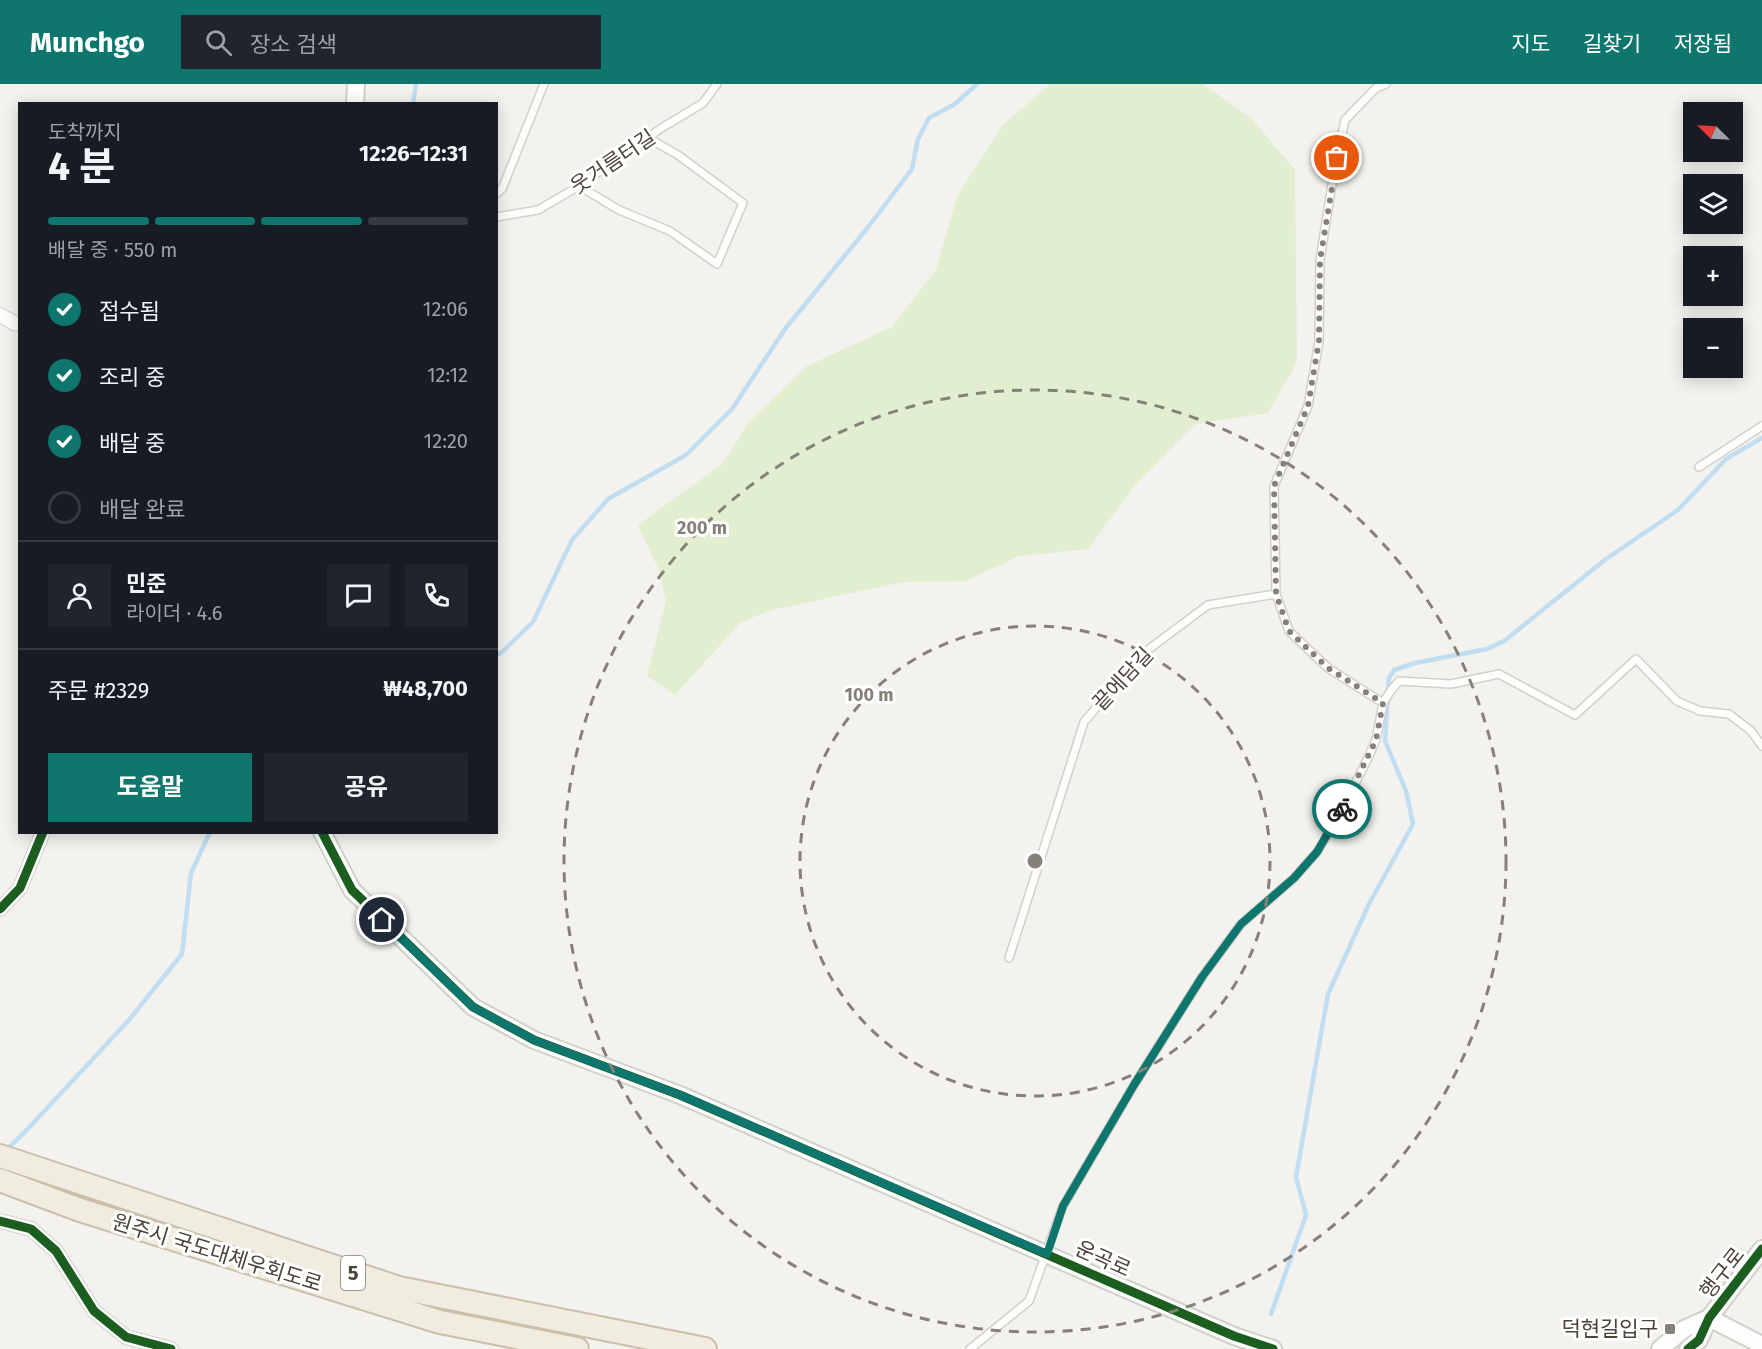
<!DOCTYPE html>
<html lang="ko">
<meta charset="utf-8">
<style>
:root{--surface:#171b24;--page:#20242c;--text:#f1f3f6;--muted:#9ea1a6;--line:#363941;--accent:#0f766e}
body{margin:0;font-family:"Fira Sans","Noto Sans KR",sans-serif;background:var(--page);color:var(--text);height:100vh;display:flex;flex-direction:column;font-size:22px;white-space:nowrap}
*{box-sizing:border-box;margin:0}
p{font-size:20px;color:var(--muted)}
.icon{flex:none;width:33px;height:33px;fill:none;stroke:currentColor;stroke-width:2;stroke-linecap:round;stroke-linejoin:round}
.map{position:relative;flex:1;overflow:hidden}
.panel{position:absolute;left:18px;top:18px;width:480px;height:732px;display:flex;flex-direction:column;background:var(--surface);border-radius:0px;box-shadow:0 3px 15px #0003}
.panel>*{flex:none}
.needle{width:39px;rotate:294deg}
.controls{position:absolute;left:1683px;top:18px;display:grid;gap:12px}
.controls a{display:grid;place-items:center;width:60px;height:60px;border-radius:0px;background:var(--surface);box-shadow:0 3px 15px #0003;font-size:30px}
.pin{position:absolute;display:grid;place-items:center;width:51px;height:51px;color:#fff;margin:-26px;border:3px solid #fff;border-radius:50%;box-shadow:0 2px 6px #0007}
.courier{position:absolute;display:grid;place-items:center;width:60px;height:60px;margin:-30px;border:4px solid #0f766e;border-radius:50%;background:#fff;color:#222;box-shadow:0 2px 8px #0007}
.summary em{font-style:normal;font-weight:700}
.summary div{display:flex;flex-direction:column-reverse}
.summary{display:flex;align-items:center;justify-content:space-between;height:102px;padding:0 30px}
h1{font-size:39px;font-weight:700;line-height:45px}
.bar{display:grid;grid-template-columns:repeat(4,1fr);gap:9px 6px;align-content:center;height:72px;padding:0 30px}
.bar i{height:8px;border-radius:4px;background:var(--line)}
.bar .active{background:var(--accent)}
.bar p{grid-column:span 4}
.line{display:flex;align-items:center;gap:15px;padding:0 30px;border-top:2px solid var(--line)}
.line div{flex:1}
.round{display:grid;place-items:center;flex:none;width:63px;height:63px;border-radius:0px;background:var(--page)}
ol{padding:0 30px;list-style:none}
li{display:flex;align-items:center;gap:18px;height:66px}
li p{margin-inline-start:auto}
li .icon{padding:6px;border-radius:50%;background:var(--accent);color:#fff;stroke-width:4}
li:last-child{color:var(--muted)}
li i{width:33px;height:33px;border:3px solid var(--line);border-radius:50%}
.cta{display:flex;gap:12px;margin-top:auto;padding:12px 30px}
.cta a{flex:1;height:69px;border-radius:0px;background:var(--accent);color:#fff;font-size:24px;font-weight:700;line-height:69px;text-align:center}
.cta a+a{background:var(--page);color:var(--text)}
header{display:flex;align-items:center;gap:36px;box-sizing:border-box;height:84px;padding:0 30px;background:var(--accent);color:#fff}
header strong{font-size:28px}
nav{display:flex;gap:33px;margin-inline-start:auto;font-size:21px}
.search{width:420px;height:54px;background:var(--page);display:flex;align-items:center;gap:15px;box-sizing:border-box;padding:0 21px;border-radius:0px;color:var(--muted);font-size:22px}
.map>svg:first-child{display:block}
.green{fill:#e1eecf}
.lines{fill:none;stroke-linecap:round;stroke-linejoin:round}
.stream{stroke:#c0ddf1;stroke-width:4.5}
.service-casing{stroke:#d2d0cb;stroke-width:10}
.minor-casing{stroke:#d2d0cb;stroke-width:16}
.tertiary-casing{stroke:#d2d0cb;stroke-width:20}
.trunk-casing{stroke:#ccbfa9;stroke-width:26}
.service{stroke:#fdfdfc;stroke-width:7}
.minor{stroke:#fdfdfc;stroke-width:14}
.tertiary{stroke:#fdfdfc;stroke-width:16}
.trunk{stroke:#f0ece0;stroke-width:22}
.cycleway-casing{stroke:#fff;stroke-width:13}
.cycleway{stroke:#1b5e20;stroke-width:9}
.done{stroke:#868178;stroke-width:6;stroke-dasharray:0 10.8}
.route{stroke:#0f766e;stroke-width:8}
.ring{fill:none;stroke:#868178;stroke-width:3;stroke-dasharray:10 8}
.poi-dot{fill:#868178;stroke:#fff;stroke-width:2}
.labels{text-anchor:middle;dominant-baseline:central;stroke-width:6;stroke-linejoin:round;paint-order:stroke}
.shield{fill:#fff;stroke:#817c74;stroke-width:1.5}
.shield-label{font-size:20px;font-weight:bold;fill:#4b4439}
.street-label{font-size:21px;fill:#4b4439;stroke:#fff}
.poi-label{font-size:21px;fill:#4b4439;stroke:#fff;text-anchor:end}
.centre{fill:#868178;stroke:#fff;stroke-width:3}
.ring-label{font-size:18px;text-anchor:middle;font-weight:bold;fill:#868178;stroke:#fff;stroke-width:6;stroke-linejoin:round;paint-order:stroke}
</style>
<header>
<strong>Munchgo</strong>
<div class="search"><svg class="icon" aria-label="search" viewBox="0 0 24 24"><circle cx="10" cy="10" r="6"/><path d="M15 15l6 6"/></svg>장소 검색</div>
<nav><a>지도</a><a>길찾기</a><a>저장됨</a></nav>
</header>
<div class="map">
<svg width="1762" height="1265" viewBox="0 0 1762 1265">
<rect width="100%" height="100%" fill="#f4f2ee"/>
<!-- green -->
<path class="green" d="M1050,0h153l48,34 44,52 2,192 -29,51 -73,11 -58,59 -49,66 -69,7 -53,25 -62,1 -132,28 -31,12 -66,73 -28,-19 19,-75 -8,-33 -20,-43 85,-62 24,-39 60,-58 85,-39 44,-57 21,-74 46,-71z"/>
<g class="lines">
<!-- stream -->
<path class="stream" d="M413,20l3,-20
M496,571l5,-2 32,-31 39,-82 36,-41 78,-44 46,-46 53,-80 84,-103 43,-57 6,-30 11,-21 26,-14 22,-20
M6,1066l17,-16 106,-114 53,-66 9,-81 19,-41
M1271,1230l35,-99 -10,-38 32,-183 41,-90 44,-80 -7,-33 -21,-50 4,-63 5,-8 21,-7 72,-14 17,-8 102,-82 72,-49 48,-51 36,-21"/>
<defs>
<path id="service" d="M579,102l40,24 51,21 47,33 26,-61 -65,-48 -30,-17
M496,110l6,-5 42,-105
M496,133l42,-7 41,-24 81,-57 43,-26 14,-19
M1699,383l63,-41
M1383,619l-55,-35 -39,-37 -13,-37 -2,-108 34,-80 11,-65 1,-81 13,-82 12,-58 31,-32 10,-4
M1009,874l75,-236 57,-67 67,-50 68,-11
M970,1265l59,-48 34,-95 71,-121 68,-108 39,-53 53,-46 23,-26 20,-33 30,-59 9,-20 7,-37 9,-14 7,-8 52,3 48,-10 76,41 61,-56 41,42 23,10 29,3 22,17 11,15"/>
<path id="minor" d="M0,231l14,8 6,1
M0,825l20,-21 23,-56
M0,1137l31,8 25,22 38,60 32,26 45,12"/>
<path id="tertiary" d="M355,20l1,-20
M322,748l30,58 121,117 61,33 146,55 554,241 39,13
M1660,1265l24,-20 25,-11 53,27
M1688,1265l11,-9 10,-22 53,-69"/>
<path id="trunk" d="M0,1072l399,132 306,61
M0,1096l80,30 360,112 137,27"/>
</defs>
<!-- service casing -->
<use href="#service" class="service-casing"/>
<!-- minor casing -->
<use href="#minor" class="minor-casing"/>
<!-- tertiary casing -->
<use href="#tertiary" class="tertiary-casing"/>
<!-- trunk casing -->
<use href="#trunk" class="trunk-casing"/>
<!-- service -->
<use href="#service" class="service"/>
<!-- minor -->
<use href="#minor" class="minor"/>
<!-- tertiary -->
<use href="#tertiary" class="tertiary"/>
<!-- trunk -->
<use href="#trunk" class="trunk"/>
<defs>
<path id="cycleway" d="M322,748l30,58 121,117 61,33 146,55 554,241 39,13
M0,825l20,-21 23,-56
M0,1137l31,8 25,22 38,60 32,26 45,12
M1688,1265l11,-9 10,-22 53,-69"/>
</defs>
<!-- cycleway casing -->
<use href="#cycleway" class="cycleway-casing"/>
<!-- cycleway -->
<use href="#cycleway" class="cycleway"/>
</g>
<g class="lines">
<!-- done -->
<path class="done" d="M1337,74l-17,102 -1,81 -11,65 -34,80 2,108 13,37 39,37 55,35 -7,37 -34,69"/>
<!-- route -->
<path class="route" d="M382,836l91,87 61,33 146,55 367,159 16,-48 71,-121 68,-108 39,-53 53,-46 23,-26 25,-43"/>
</g>
<!-- distance rings -->
<g class="ring">
<circle cx="1035" cy="777" r="235"/>
<circle cx="1035" cy="777" r="471"/>
</g>
<!-- markers -->
<rect class="poi-dot" x="1664" y="1239" width="12" height="12" rx="3"/>
<g class="labels">
<!-- shield labels -->
<rect class="shield" x="341" y="1172" width="24" height="34" rx="4.5"/>
<g class="shield-label">
<text x="353" y="1189">5</text>
</g>
<!-- street labels -->
<g class="street-label">
<text transform="translate(613 78) rotate(-34)">웃거름터길</text>
<text transform="translate(1123 595) rotate(-47)">끝에담길</text>
<text transform="translate(217 1169) rotate(17)">원주시 국도대체우회도로</text>
<text transform="translate(1103 1175) rotate(24)">운곡로</text>
<text transform="translate(1722 1189) rotate(-52)">행구로</text>
</g>
<!-- poi labels -->
<g class="poi-label">
<text x="1658" y="1245">덕현길입구</text>
</g>
</g>
<circle cx="1035" cy="777" r="9" class="centre"/>
<g class="ring-label">
<text x="702" y="450">200 m</text>
<text x="869" y="617">100 m</text>
</g>
</svg>
<div class="controls">
<a><svg class="needle" viewBox="-14 -14 28 28"><path d="M0-13l5 13h-10z" fill="#e53935"/><path d="M0 13l5-13h-10z" fill="#9ea1a6"/></svg></a>
<a><svg class="icon" aria-label="layers" viewBox="0 0 24 24"><path d="M12 4l9 5-9 5-9-5zM3 14l9 5 9-5"/></svg></a>
<a>+</a>
<a>−</a>
</div>
<div class="pin" style="left:1337px;top:74px;background:#ea580c"><svg class="icon" aria-label="bag" viewBox="0 0 24 24"><path d="M5 8h14l-1 12H6zM9 8a3 3 0 0 1 6 0"/></svg></div>
<div class="pin" style="left:382px;top:836px;background:#1f2937"><svg class="icon" aria-label="home" viewBox="0 0 24 24"><path d="M3 11l9-7 9 7M6 9v11h12V9"/></svg></div>
<div class="courier" style="left:1342px;top:725px"><svg class="icon" aria-label="bike" viewBox="0 0 24 24"><circle cx="6" cy="16" r="4"/><circle cx="18" cy="16" r="4"/><path d="M6 16l4-8h5l3 8M10 8l3 8H6M13 5h3"/></svg></div>
<section class="panel">
<div class="summary"><div><h1>4 분</h1><p>도착까지</p></div><em>12:26–12:31</em></div>
<div class="bar"><i class="active"></i><i class="active"></i><i class="active"></i><i></i><p>배달 중 · 550 m</p></div>
<ol>
<li><svg class="icon" aria-label="check" viewBox="0 0 24 24"><path d="M5 12l5 5 9-10"/></svg>접수됨<p>12:06</p></li>
<li><svg class="icon" aria-label="check" viewBox="0 0 24 24"><path d="M5 12l5 5 9-10"/></svg>조리 중<p>12:12</p></li>
<li><svg class="icon" aria-label="check" viewBox="0 0 24 24"><path d="M5 12l5 5 9-10"/></svg>배달 중<p>12:20</p></li>
<li><i></i>배달 완료</li>
</ol>
<div class="line" style="height:108px"><a class="round"><svg class="icon" aria-label="person" viewBox="0 0 24 24"><circle cx="12" cy="8" r="4"/><path d="M4 21q1-7 8-7t8 7"/></svg></a><div><b>민준</b><p>라이더 · 4.6</p></div><a class="round"><svg class="icon" aria-label="chat" viewBox="0 0 24 24"><path d="M4 5h16v11H9l-5 4z"/></svg></a><a class="round"><svg class="icon" aria-label="phone" viewBox="0 0 24 24"><path d="M5 4h4l2 5-3 2q2 4 5 5l2-3 5 2v4C11 20 4 13 5 4z"/></svg></a></div>
<div class="line" style="height:78px"><div>주문 #2329</div><b>₩48,700</b></div>
<div class="cta"><a>도움말</a><a>공유</a></div>
</section>
</div>
